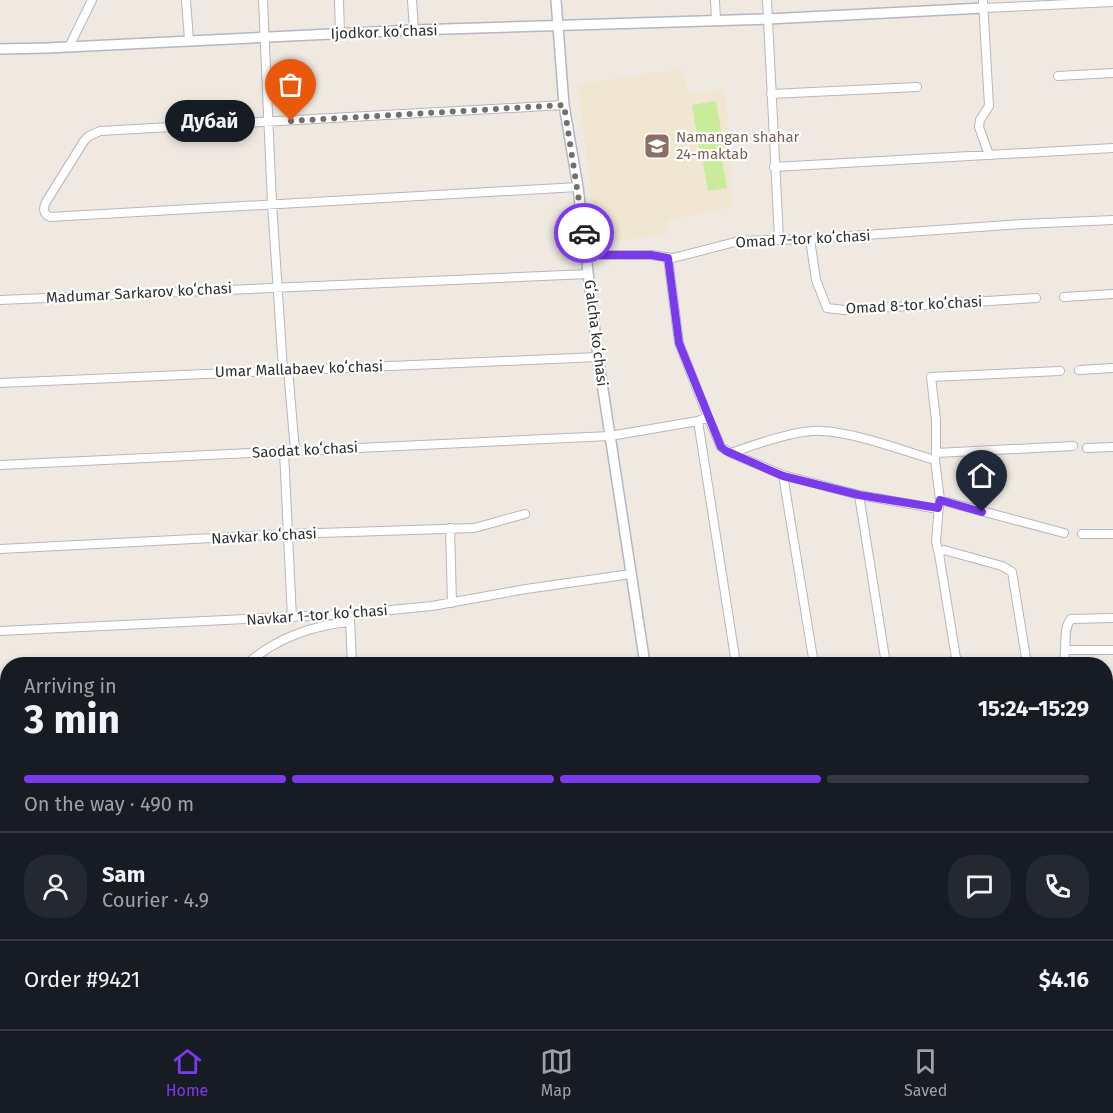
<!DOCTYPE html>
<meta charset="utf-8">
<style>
:root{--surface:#171b24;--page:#242831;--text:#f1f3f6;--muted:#9ea1a6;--line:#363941;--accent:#7c3aed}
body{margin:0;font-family:"Fira Sans",sans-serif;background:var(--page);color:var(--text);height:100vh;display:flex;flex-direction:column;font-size:22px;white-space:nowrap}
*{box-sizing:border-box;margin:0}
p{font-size:20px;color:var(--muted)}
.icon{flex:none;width:33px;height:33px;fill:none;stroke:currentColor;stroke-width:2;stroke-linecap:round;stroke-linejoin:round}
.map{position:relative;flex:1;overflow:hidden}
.side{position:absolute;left:0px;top:657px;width:1113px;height:372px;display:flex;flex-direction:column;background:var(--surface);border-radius:24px 24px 0 0;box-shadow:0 3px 9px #0003}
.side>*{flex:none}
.pin{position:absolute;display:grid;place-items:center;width:51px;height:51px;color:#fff;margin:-62px -26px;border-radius:50% 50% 50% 0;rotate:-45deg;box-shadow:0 0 6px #0007}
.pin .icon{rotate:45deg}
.courier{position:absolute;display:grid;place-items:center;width:60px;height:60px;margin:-30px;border:4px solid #7c3aed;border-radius:50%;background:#fff;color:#222;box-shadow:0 2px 8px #0007}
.bubble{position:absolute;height:42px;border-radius:21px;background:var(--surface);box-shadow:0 3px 9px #0003;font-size:20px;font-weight:700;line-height:42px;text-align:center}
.head em{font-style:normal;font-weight:700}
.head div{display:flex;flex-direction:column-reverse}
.head{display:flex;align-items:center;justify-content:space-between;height:102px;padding:0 24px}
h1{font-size:39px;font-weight:700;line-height:45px}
.bar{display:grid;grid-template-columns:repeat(4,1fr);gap:9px 6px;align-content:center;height:72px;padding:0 24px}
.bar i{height:8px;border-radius:4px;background:var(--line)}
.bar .on{background:var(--accent)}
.bar p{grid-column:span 4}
.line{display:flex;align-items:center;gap:15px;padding:0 24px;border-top:2px solid var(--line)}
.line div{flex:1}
.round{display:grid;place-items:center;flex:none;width:63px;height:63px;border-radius:24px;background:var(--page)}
.tab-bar{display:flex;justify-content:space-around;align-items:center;height:84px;border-top:2px solid var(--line);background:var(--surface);font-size:16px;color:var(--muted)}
.tab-bar a{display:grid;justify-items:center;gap:3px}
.tab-bar .on{color:var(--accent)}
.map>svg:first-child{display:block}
.education{fill:#f0e6d1}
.pitch{fill:#c9ec9a}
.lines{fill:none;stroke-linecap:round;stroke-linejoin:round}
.minor-casing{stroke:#b4b7c1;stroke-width:10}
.tertiary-casing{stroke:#b4b7c1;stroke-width:12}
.minor{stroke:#fff;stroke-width:8}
.tertiary{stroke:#fff;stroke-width:9}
.done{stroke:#726f6d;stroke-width:6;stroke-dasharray:0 10.8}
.route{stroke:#7c3aed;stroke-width:8}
.labels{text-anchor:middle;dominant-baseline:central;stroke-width:4.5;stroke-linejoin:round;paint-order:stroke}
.street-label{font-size:15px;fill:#2e2e2e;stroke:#fff}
.education-label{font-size:15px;fill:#785e54;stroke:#fff;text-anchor:start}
</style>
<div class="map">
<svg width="1113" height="1029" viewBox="0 0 1113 1029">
<rect width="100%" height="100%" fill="#efe9e1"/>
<!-- education -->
<path class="education" d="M682,69l7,25 36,-5 8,118 -66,13 2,14 -72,9 -19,-159z"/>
<!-- pitch -->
<path class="pitch" d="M716,101l8,47 -24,4 -8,-47z
M721,154l6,34 -19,3 -6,-34z"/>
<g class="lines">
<defs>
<path id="minor" d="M186,0l3,40
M263,0l9,203 11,166
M339,0l1,34
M412,0l2,30
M715,0l1,21
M767,0l12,239
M983,0l6,106 -9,14 -1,7 10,28
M983,8l130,-6
M69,47l23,-47
M1058,76l55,-3
M771,94l146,-7
M564,105l-464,26 -11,5 -5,5 -38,61c-3,6 -3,12 4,15l528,-30
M774,167l339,-19
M810,239l6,41 11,28 17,2 192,-12
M587,255h64l22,3 66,-17 71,-2 212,-15 91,-4
M668,258l11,85 29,74
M1064,297l49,-3
M0,300l588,-26
M288,369l7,82
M1079,370l34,-2
M0,383l598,-26
M698,421l38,243
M1087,448l26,-1
M284,451l8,167
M731,453l52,22 76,20 79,14
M936,453v-33l-5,-43 129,-6
M935,460l5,40 124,33
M0,465l610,-29 88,-15 10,-4 13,30 10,6c22,-8 69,-24 91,-22 35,2 79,19 113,29l1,-7 137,-7
M783,475l31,189
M859,495l27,169
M450,528l2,75
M1082,534h31
M0,549l288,-15 186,-6 51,-14
M939,554l-3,-12 3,-37
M350,618l2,46
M0,631l349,-17 83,-8 94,-17 105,-15
M1065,650c1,-10 -1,-23 6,-31l42,-1
M247,664c28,-25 65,-39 103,-42
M957,664l-18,-110 5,-4 58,16 10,6 15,92
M1064,664l1,-14h48
M0,712l8,-1
M1106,735h7
M0,786h8
M1106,819h7
M0,890l8,126
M1106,911l7,12
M8,1022v7
M94,1022l1,7
M179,1022v7
M650,1022l2,7
M1027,1028l86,-6
M264,1029v-7
M335,1029v-7
M406,1029v-7
M478,1029v-7
M1013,1029l12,-4"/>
<path id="tertiary" d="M556,0l8,105 14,82 20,170 47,307
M0,49l47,-1 367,-18 354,-11 215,-11
M736,1022l2,7"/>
</defs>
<!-- minor casing -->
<use href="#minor" class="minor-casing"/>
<!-- tertiary casing -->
<use href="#tertiary" class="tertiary-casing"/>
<!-- minor -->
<use href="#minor" class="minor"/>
<!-- tertiary -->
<use href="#tertiary" class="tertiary"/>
</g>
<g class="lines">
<!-- done -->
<path class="done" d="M291,121l273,-16 20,128"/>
<!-- route -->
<path class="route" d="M584,233l2,22h65l17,3 11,85 42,104 5,4 57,25 76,19 79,13 2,-8 42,12"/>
</g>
<!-- icons -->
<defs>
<symbol id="school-square" viewBox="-11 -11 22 22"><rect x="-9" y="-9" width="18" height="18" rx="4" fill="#8d6e63" stroke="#fff"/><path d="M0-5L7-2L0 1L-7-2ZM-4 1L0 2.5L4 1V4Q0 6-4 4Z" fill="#fff"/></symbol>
</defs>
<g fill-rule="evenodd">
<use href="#school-square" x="642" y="131" width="30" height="30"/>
</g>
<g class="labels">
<!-- street labels -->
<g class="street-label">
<text transform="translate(384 32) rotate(-2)">Ijodkor koʻchasi</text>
<text transform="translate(803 239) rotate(-3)">Omad 7-tor koʻchasi</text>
<text transform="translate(139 293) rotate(-3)">Madumar Sarkarov koʻchasi</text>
<text transform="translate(914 305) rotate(-3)">Omad 8-tor koʻchasi</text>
<text transform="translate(596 333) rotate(83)">Gʻalcha koʻchasi</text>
<text transform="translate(299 369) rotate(-2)">Umar Mallabaev koʻchasi</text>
<text transform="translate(305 450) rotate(-3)">Saodat koʻchasi</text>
<text transform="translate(264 536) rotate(-3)">Navkar koʻchasi</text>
<text transform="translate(317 615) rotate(-4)">Navkar 1-tor koʻchasi</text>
</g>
<!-- education labels -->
<g class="education-label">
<text x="676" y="137">Namangan shahar<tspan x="676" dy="17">24-maktab</tspan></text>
</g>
</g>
</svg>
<div class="pin" style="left:291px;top:121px;background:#ea580c"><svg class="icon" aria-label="bag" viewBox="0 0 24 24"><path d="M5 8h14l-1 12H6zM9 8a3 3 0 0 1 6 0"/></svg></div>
<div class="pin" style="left:982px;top:512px;background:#1f2937"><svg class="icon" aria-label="home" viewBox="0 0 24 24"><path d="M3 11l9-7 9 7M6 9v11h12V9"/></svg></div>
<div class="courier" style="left:584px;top:233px"><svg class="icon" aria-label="car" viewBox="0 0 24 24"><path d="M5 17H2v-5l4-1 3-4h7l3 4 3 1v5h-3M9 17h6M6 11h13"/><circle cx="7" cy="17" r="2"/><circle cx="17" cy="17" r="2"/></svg></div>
<div class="bubble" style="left:165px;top:100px;width:90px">Дубай</div>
<section class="side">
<div class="head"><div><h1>3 min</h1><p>Arriving in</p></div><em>15:24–15:29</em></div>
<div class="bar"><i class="on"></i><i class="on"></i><i class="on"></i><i></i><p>On the way · 490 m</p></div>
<div class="line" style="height:108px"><a class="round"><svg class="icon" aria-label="person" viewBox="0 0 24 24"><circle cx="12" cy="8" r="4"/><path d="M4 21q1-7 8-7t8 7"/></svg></a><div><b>Sam</b><p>Courier · 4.9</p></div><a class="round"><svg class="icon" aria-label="chat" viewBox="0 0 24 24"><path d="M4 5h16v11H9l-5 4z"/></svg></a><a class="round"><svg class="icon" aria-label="phone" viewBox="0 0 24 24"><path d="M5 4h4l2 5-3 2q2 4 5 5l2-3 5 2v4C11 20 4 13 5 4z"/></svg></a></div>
<div class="line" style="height:78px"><div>Order #9421</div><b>$4.16</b></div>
</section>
</div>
<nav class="tab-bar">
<a class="on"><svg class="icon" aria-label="home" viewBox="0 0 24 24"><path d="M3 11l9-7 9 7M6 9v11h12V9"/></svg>Home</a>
<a><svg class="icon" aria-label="map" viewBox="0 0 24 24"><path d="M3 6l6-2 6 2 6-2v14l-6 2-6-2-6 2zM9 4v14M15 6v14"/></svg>Map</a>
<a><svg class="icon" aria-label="saved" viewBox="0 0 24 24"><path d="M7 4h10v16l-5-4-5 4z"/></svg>Saved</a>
</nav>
